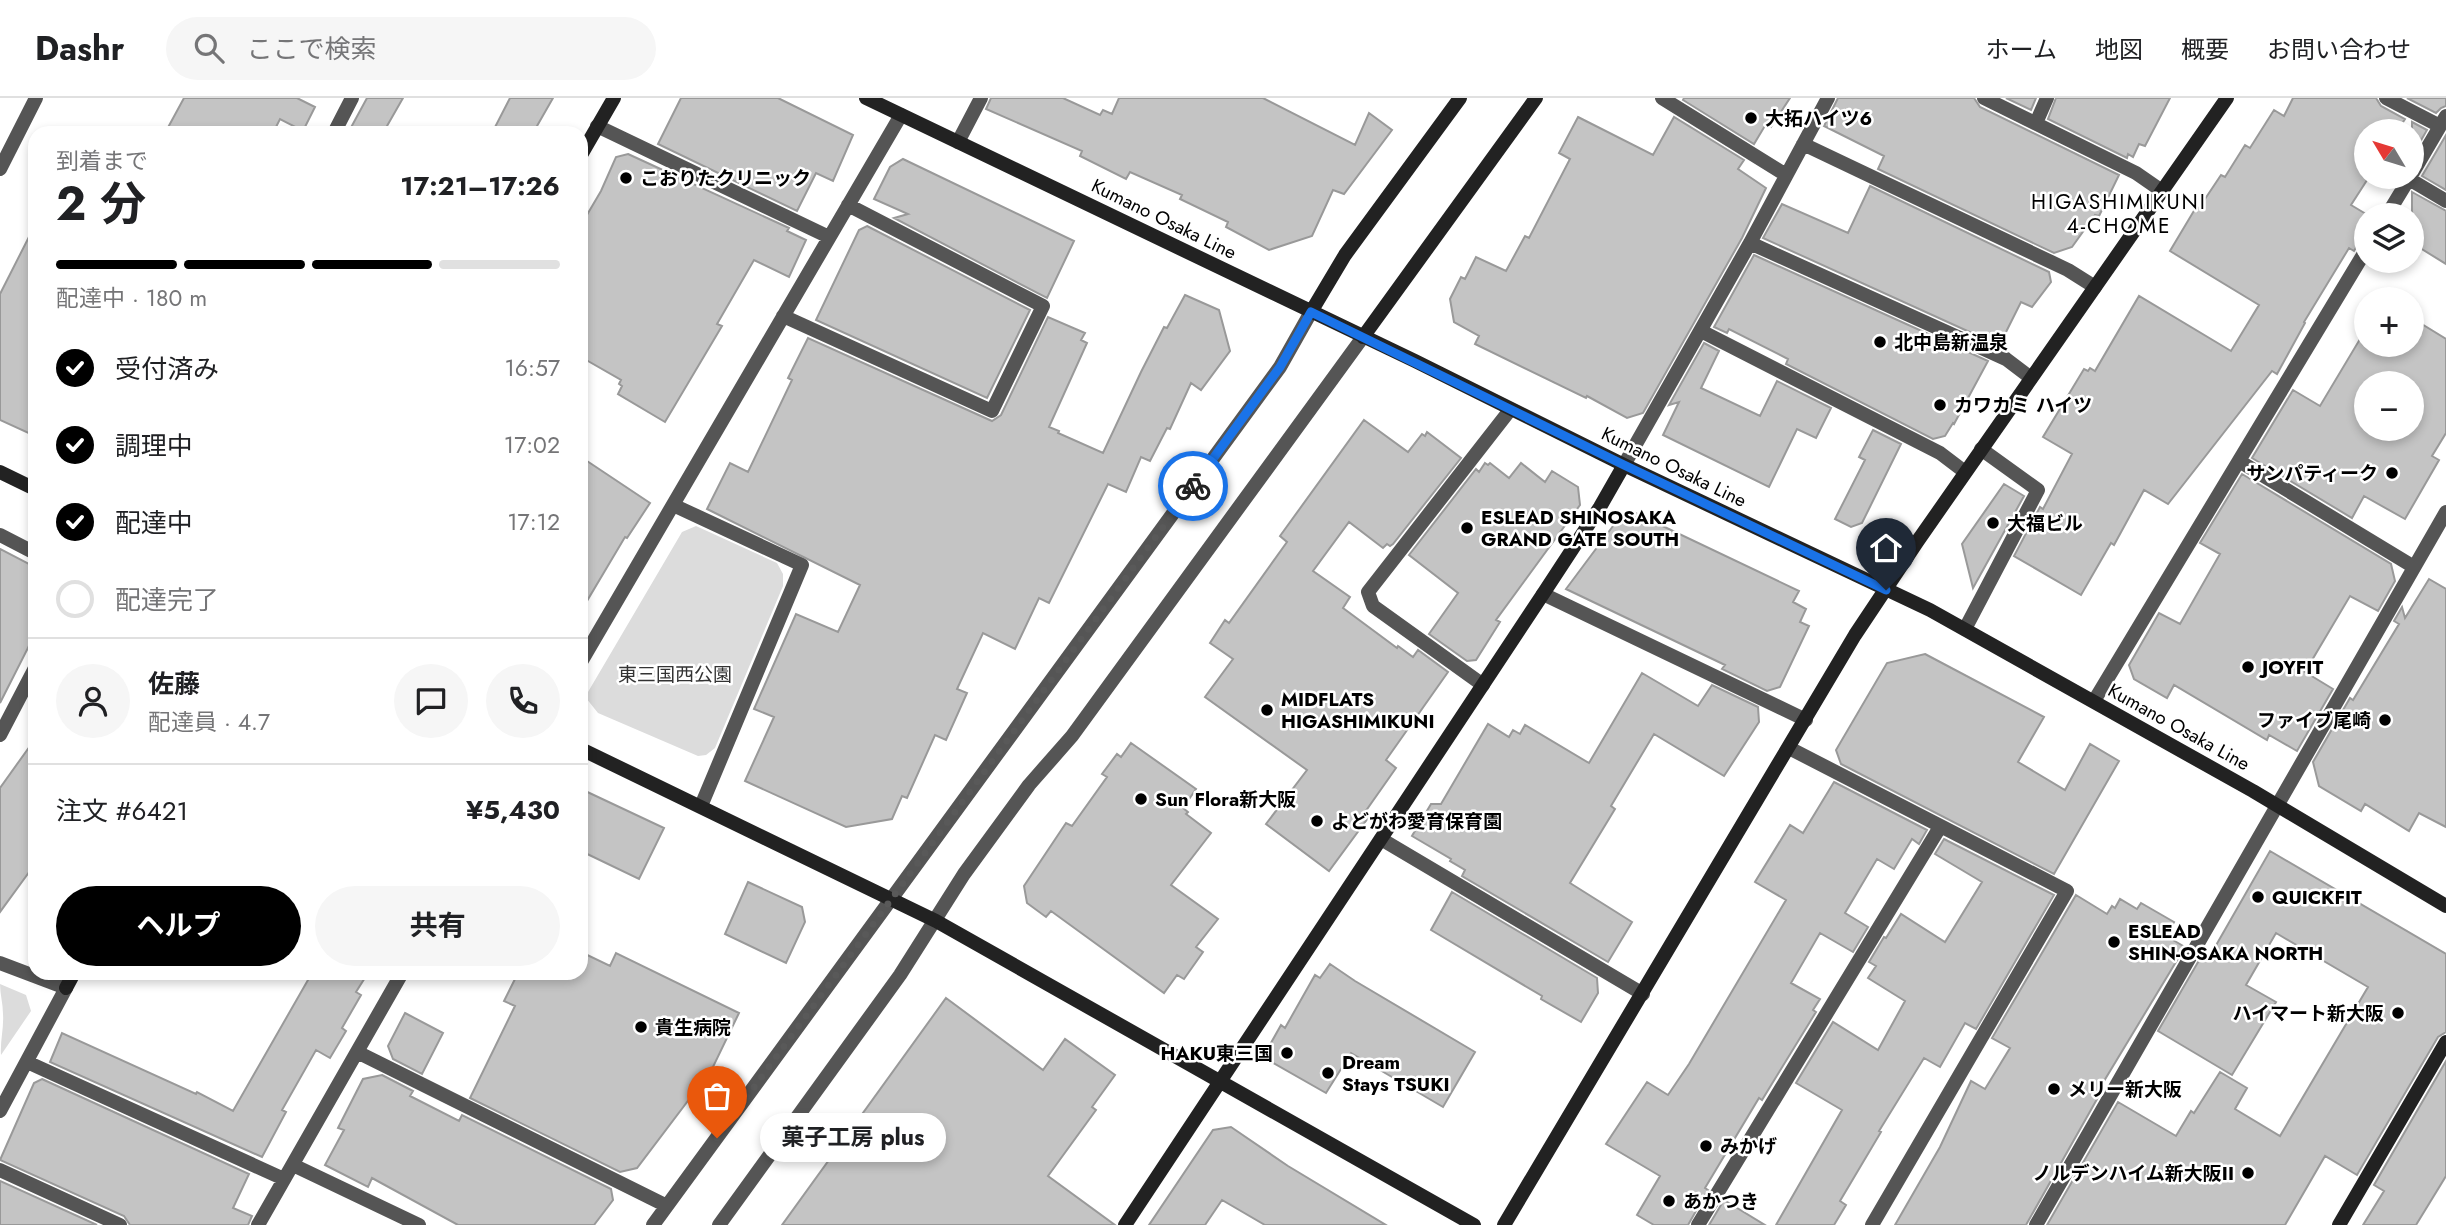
<!DOCTYPE html>
<html lang="ja">
<meta charset="utf-8">
<style>
:root{--surface:#fff;--page:#f6f6f6;--text:#202124;--muted:#757577;--line:#e0e0e0;--accent:#000}
body{margin:0;font-family:Jost,"Noto Sans JP",sans-serif;background:var(--page);color:var(--text);height:100vh;display:flex;flex-direction:column;font-size:26px;white-space:nowrap}
*{box-sizing:border-box;margin:0}
p{font-size:23px;color:var(--muted)}
.icon{flex:none;width:38px;height:38px;fill:none;stroke:currentColor;stroke-width:2;stroke-linecap:round;stroke-linejoin:round}
.map{position:relative;flex:1;overflow:hidden}
.details{position:absolute;left:28px;top:28px;width:560px;height:854px;display:flex;flex-direction:column;background:var(--surface);border-radius:21px;box-shadow:0 4px 10px #0003}
.details>*{flex:none}
.needle{width:46px;rotate:308deg}
.controls{position:absolute;left:2354px;top:21px;display:grid;gap:14px}
.controls a{display:grid;place-items:center;width:70px;height:70px;border-radius:50%;background:var(--surface);box-shadow:0 4px 10px #0003;font-size:35px}
.pin{position:absolute;display:grid;place-items:center;width:60px;height:60px;color:#fff;margin:-72px -30px;border-radius:50% 50% 50% 0;rotate:-45deg;box-shadow:0 0 7px #0007}
.pin .icon{rotate:45deg}
.courier{position:absolute;display:grid;place-items:center;width:70px;height:70px;margin:-35px;border:5px solid #1a73e8;border-radius:50%;background:#fff;color:#222;box-shadow:0 2px 9px #0007}
.bubble{position:absolute;height:49px;border-radius:24px;background:var(--surface);box-shadow:0 4px 10px #0003;font-size:23px;font-weight:700;line-height:49px;text-align:center}
.summary em{font-style:normal;font-weight:700}
.summary div{display:flex;flex-direction:column-reverse}
.summary{display:flex;align-items:center;justify-content:space-between;height:119px;padding:0 28px}
h1{font-size:46px;font-weight:700;line-height:52px}
.bar{display:grid;grid-template-columns:repeat(4,1fr);gap:10px 7px;align-content:center;height:84px;padding:0 28px}
.bar i{height:9px;border-radius:5px;background:var(--line)}
.bar .on{background:var(--accent)}
.bar p{grid-column:span 4}
.line{display:flex;align-items:center;gap:18px;padding:0 28px;border-top:2px solid var(--line)}
.line div{flex:1}
.round{display:grid;place-items:center;flex:none;width:74px;height:74px;border-radius:37px;background:var(--page)}
ol{padding:0 28px;list-style:none}
li{display:flex;align-items:center;gap:21px;height:77px}
li p{margin-inline-start:auto}
li .icon{padding:7px;border-radius:50%;background:var(--accent);color:#fff;stroke-width:4}
li:last-child{color:var(--muted)}
li i{width:38px;height:38px;border:4px solid var(--line);border-radius:50%}
.cta{display:flex;gap:14px;margin-top:auto;padding:14px 28px}
.cta a{flex:1;height:80px;border-radius:42px;background:var(--accent);color:#fff;font-size:28px;font-weight:700;line-height:80px;text-align:center}
.cta a+a{background:var(--page);color:var(--text)}
header{display:flex;align-items:center;gap:42px;box-sizing:border-box;height:98px;padding:0 35px;background:var(--surface);border-bottom:2px solid var(--line)}
header strong{font-size:33px}
nav{display:flex;gap:38px;margin-inline-start:auto;font-size:24px}
.search{width:490px;height:63px;background:var(--page);display:flex;align-items:center;gap:18px;box-sizing:border-box;padding:0 24px;border-radius:38px;color:var(--muted);font-size:26px}
.map>svg:first-child{display:block}
.green{fill:#dcdcdc}
.building{fill:#c4c4c4;stroke:#999;stroke-width:2;fill-rule:evenodd}
.lines{fill:none;stroke-linecap:round;stroke-linejoin:round}
.lane{stroke:#555;stroke-width:14}
.street{stroke:#555;stroke-width:14}
.secondary{stroke:#222;stroke-width:14}
.done{stroke:#595959;stroke-width:7;stroke-dasharray:0 12.6}
.route{stroke:#1a73e8;stroke-width:9}
.poi-dot{fill:#000;stroke:#fff;stroke-width:2.5}
.labels{text-anchor:middle;dominant-baseline:central;stroke-width:5;stroke-linejoin:round;paint-order:stroke}
.poi-label{font-size:19px;font-weight:bold;fill:#000;stroke:#fff;text-anchor:start}
.street-label{font-size:19px;fill:#000;stroke:#fff}
.park-label{font-size:19px;fill:#333;stroke:#fff}
.neighbourhood-label{font-size:21px;letter-spacing:2px;fill:#000;stroke:#fff}
</style>
<header>
<strong>Dashr</strong>
<div class="search"><svg class="icon" aria-label="search" viewBox="0 0 24 24"><circle cx="10" cy="10" r="6"/><path d="M15 15l6 6"/></svg>ここで検索</div>
<nav><a>ホーム</a><a>地図</a><a>概要</a><a>お問い合わせ</a></nav>
</header>
<div class="map">
<svg width="2446" height="1127" viewBox="0 0 2446 1127">
<rect width="100%" height="100%" fill="#fff"/>
<!-- green -->
<path class="green" d="M696,428l81,37 6,11v12l-68,162 -9,7 -8,1 -100,-43 -12,-15 2,-6 94,-160z
M0,886l26,11 5,16 -30,44c-1,-14 3,-27 2,-41 0,-10 -3,-20 -3,-30z"/>
<!-- building -->
<path class="building" d="M184,0h113l18,9 -12,24 -23,-12 -7,14h-108z
M367,0h36l-20,35h-35z
M510,0h43l-20,35h-41z
M681,0h97l75,37 -20,46 -17,-8 -19,38 -139,-67z
M991,0h72l37,17 3,-5 9,4 7,-16h144l92,47 14,-32 23,17 -48,64 -11,-4 -21,46 -43,14 -43,-23 2,-5 -48,-23 2,-4 -52,-23 -4,7 -46,-23 2,-5 -96,-42z
M1684,0h106l-19,29 -5,-3 -12,20 -71,-44z
M1838,0h136l6,9 139,68 -20,41 -4,-1 -23,32 -18,6 -176,-84 6,-13 -60,-30z
M2006,0h30l-5,12z
M2056,0h114l-25,48 -6,-2 -6,13 -5,-3 -1,4 -79,-39z
M2293,0h83l5,8 24,13 -8,12h-31v46h3l-18,28 15,9v17l-12,20 -5,-3 -45,74 1,1 -28,51 -5,-3 -104,133 -24,-14 -30,55 -3,-2 -30,52 -67,-39 26,-49 3,2 29,-55 -29,-17 41,-68 4,2 2,-3 5,3 44,-75 92,55 28,-46 -89,-54 25,-42 2,2 24,-36 4,2 20,-32 5,3 24,-38 10,6z
M2407,0h39v8l-5,2 -5,5z
M1578,19l75,38 21,-38 70,43 -6,9 28,19 -24,50 -99,175 -16,5 -40,-22 -1,2 -111,-54 4,-8 -25,-14 -4,-23 11,-22 4,2 11,-22 30,14 19,-35 4,2 41,-79 -11,-6z
M2412,24l15,8 -15,26z
M2446,37v55l-24,-14z
M628,56l161,74 -2,3 19,9 -17,37 -35,-17 -37,64 5,2 -57,96 -47,-28 4,-8 -3,-2 2,-4 -40,-23v-132l20,-34 15,-34z
M903,61l171,82 -27,57 -153,-80 14,-4 -34,-15 16,-32z
M1870,88l179,86 2,10 -19,25 -11,-5 -19,38 -6,4 -233,-106 19,-34 66,29z
M2412,94l34,19v53l-34,-21z
M35,127v211l-35,-16v-126z
M867,128l163,84 -43,88 -171,-78 43,-90z
M1754,157l234,106 -34,63 -1,-1 -8,13 -12,3 -147,-75 2,-5 -59,-30 -2,4 -13,-6z
M1185,197l34,15 11,41 -29,39 -10,-7 -21,46 -3,-1 -17,33 -9,-4 -15,35 -18,-8 -59,119 -10,-5 -24,51 -32,-16 -26,56 10,4 -21,47 -11,-5 -28,63 -5,-2 -10,23 -46,8 -101,-46 29,-64 -20,-8 42,-95 42,18 22,-47 -153,-76 23,-46 18,9 44,-92 -4,-2 20,-40 184,83 9,-6 47,-98 37,16 -4,7 6,3 -38,84 10,4 -1,2 45,20 38,-81 23,-45 3,1z
M2412,220l34,21v94l-14,23 7,4 -34,59 -41,-23 -12,22 -100,-60 41,-68 27,16 46,-77v16h46zM2366,285h46v46h-46z
M1704,245l15,8 -18,37 59,28 17,-35 54,27 -15,30 -19,-9 -28,58 -106,-52 16,-33 -10,3z
M1364,322l44,32 14,-18 3,2 2,-4 34,26 -68,86 -3,2 -3,-2 -4,4 -34,-26 -36,49 37,26 -7,11 54,40 1,-2 15,11 5,-7 30,22 -62,88 10,8 -33,47 5,3 -39,53 -63,-47 41,-54 -102,-73 28,-38 -23,-16 15,-23 4,3 58,-81 -7,-6z
M1873,332l28,14 -39,79 -11,4 -16,-8 30,-59 -6,-3z
M581,359l69,46 -23,35 -2,-1 -44,74z
M1485,365l3,2 2,-2 19,15 12,-15 24,19 7,-11 26,16 2,18 -84,115 4,2 -24,38 -9,1 -38,-27 29,-41 -49,-38 67,-86 3,3z
M2242,376l149,90 4,17 -17,30 -28,-15 -45,76 28,17 -36,62 -28,-16 -2,5 -93,-55 -7,13 -33,-19 -5,-14 30,-52 21,11 40,-70 -20,-11z
M2004,386l20,12 -51,92 -11,-44z
M1631,413l168,80 -6,11 13,7 -6,13 9,4 -29,61 -13,4 -45,-22 3,-4 -159,-76 56,-75z
M0,451l35,18v67l-35,69z
M2429,481l17,10v238l-27,-14 -10,18 -44,-27 -4,7 -42,-25 -6,-24 37,-64 3,2 46,-76 -5,-3 8,-14 3,11z
M1925,556l119,63 -26,45 47,28 25,-46 29,17 -65,113 -213,-110 -5,-14 51,-87z
M1642,575l56,33 14,-21 46,22 1,15 -35,54 -70,-42 -43,72 4,3 -45,74 62,39 -24,40 -146,-86 3,-6 -15,-9 1,-2 -39,-23 19,-32h10l47,-80 21,13 4,-7 7,4 5,-9 64,38z
M35,641v125l-35,48v-124z
M1131,645l65,46 -13,19 5,4 -2,2 25,19 -40,52 47,34 -22,28 7,5 -19,27 -7,-4 -13,18 -113,-82 -5,6 -19,-14 -3,-17 42,-63 6,3 35,-49 -5,-3 15,-20 4,3z
M1834,684l93,48 -8,14 -7,-5 -18,30 -17,-10 -32,54 23,14 -15,25 -33,-19 -29,50 29,16 -7,11 3,2 -54,88 -3,-2 -54,90 3,2 -20,35h-34l-17,-10 23,-39 -54,-32 41,-62 21,13 21,-31 97,-164 -31,-18 35,-57 13,8z
M581,691l83,39 -25,51 -58,-28z
M1944,741l110,56 -78,134 -11,-6 -25,44 -16,-9 -45,73 2,1 -41,69 6,4 -12,20h-58l66,-115 -46,-27 37,-61 45,28 27,-49 -37,-23 8,-12 -7,-4 15,-25 2,1 15,-24 44,28 37,-60 -47,-28z
M2270,753l176,103v78l-8,5 -81,138 -32,-19 -40,69h-238l71,-123 58,34 15,-25 3,2 26,-41 27,16 -12,21 45,27 88,-149 -92,-54 -30,52 30,17 -44,73 -74,-44 43,-74 6,4z
M748,784l54,25 3,15 -19,41 -61,-29z
M1452,794l145,86 1,15 -17,29 -40,-23 1,-3 -111,-66z
M2076,797l31,19 5,-8 3,2 5,-9 17,10 4,-6 33,19 -8,14 19,11 -87,144 3,1 -75,133h-131l45,-78 31,-66 14,8 25,-41 -18,-10z
M581,854l29,14 6,-13 123,60 -27,56 -75,99 -17,4 -150,-74 45,-92 -11,-5 14,-28h63z
M1330,866l25,17 120,71 -32,55 -92,-54 -25,40 -56,-32 -3,-11 14,-25 4,3 30,-53 5,3z
M312,875h56l-12,19 5,3 -19,33 4,3 -16,27 -14,-8 -34,60 4,2 -24,45 -212,-95 12,-29 134,61 1,-2 36,19z
M946,900l97,72 22,-31 50,36 -23,32 4,3 -48,66 67,49h-333z
M405,915l38,20 -21,41 -29,-15 -5,-13z
M2446,963v115l-30,49h-53l21,-34 -10,-6z
M382,977l31,16 -3,5 49,25 3,-6 149,74 2,11 -19,25h-136l-86,-47 -4,9 -43,-22 19,-35 -6,-2 25,-49z
M42,981l207,95 -16,34 19,8 -4,9h-118l-6,-9 -124,-56 34,-77z
M1231,1029l57,39 98,59h-121l-43,-25 -17,25h-56l64,-95z
M0,1083l97,44h-97z
M1724,1102l41,25h-56z"/>
<g class="lines">
<!-- lane -->
<path class="lane" d="M0,437l35,18
M0,637l35,-67"/>
<!-- street -->
<path class="street" d="M1662,0l124,77
M1984,0l152,75 26,18
M2386,0l54,28
M2036,25l11,-25
M597,28l232,111
M334,35l18,-35
M958,44l23,-44
M1803,46l265,126 27,17
M0,71l36,-71
M2412,76l34,-58
M2409,81l37,22
M2387,117l23,-38
M1750,145l256,116 25,19
M783,218l209,95 51,-105 -195,-101
M1701,233l239,122 25,19
M2239,363l175,106
M1624,367l126,-222 78,-145
M673,407l129,60 -101,241
M1543,496l263,126
M1965,531l73,-139 -57,-41
M581,564l320,-547
M1483,587l-110,-79 -5,-14 142,-182
M2094,603l272,-451
M1789,650l278,143 -195,334
M1381,741l262,155
M0,865l66,25 -66,123
M357,954l310,154
M27,964l257,117
M293,1067l126,60
M0,1072l120,55
M258,1127l144,-252
M653,1127l627,-858 31,-55
M719,1127l181,-250 64,-101 65,-89 43,-49 291,-399
M1698,1127l242,-398
M2036,1127l410,-713"/>
<!-- secondary -->
<path class="secondary" d="M866,0l549,263 209,104 306,145 323,181 193,115
M581,57l33,-57
M1311,214l34,-57 115,-157
M1363,239l173,-239
M0,374l35,17
M581,651l355,172 538,304
M66,890l8,-15
M1125,1127l418,-631 57,-87 24,-42
M1504,1127l351,-590 62,-93 310,-444
M2339,1127l107,-183"/>
</g>
<g class="lines">
<!-- done -->
<path class="done" d="M717,1040l476,-652"/>
<!-- route -->
<path class="route" d="M1193,388l87,-119 31,-55 313,153 262,125"/>
</g>
<!-- markers -->
<g class="poi-dot">
<circle cx="1751" cy="20" r="7"/>
<circle cx="626" cy="80" r="7"/>
<circle cx="1880" cy="244" r="7"/>
<circle cx="1940" cy="307" r="7"/>
<circle cx="2392" cy="375" r="7"/>
<circle cx="1993" cy="425" r="7"/>
<circle cx="1467" cy="430" r="7"/>
<circle cx="2248" cy="569" r="7"/>
<circle cx="1267" cy="612" r="7"/>
<circle cx="2385" cy="622" r="7"/>
<circle cx="1141" cy="701" r="7"/>
<circle cx="1317" cy="723" r="7"/>
<circle cx="2258" cy="799" r="7"/>
<circle cx="2114" cy="844" r="7"/>
<circle cx="2398" cy="915" r="7"/>
<circle cx="641" cy="929" r="7"/>
<circle cx="1287" cy="955" r="7"/>
<circle cx="1328" cy="975" r="7"/>
<circle cx="2054" cy="991" r="7"/>
<circle cx="1706" cy="1048" r="7"/>
<circle cx="2248" cy="1075" r="7"/>
<circle cx="1669" cy="1103" r="7"/>
</g>
<g class="labels">
<!-- poi labels -->
<g class="poi-label">
<text x="1765" y="20">大拓ハイツ6</text>
<text x="640" y="80">こおりたクリニック</text>
<text x="1894" y="244">北中島新温泉</text>
<text x="1954" y="307">カワカミ ハイツ</text>
<text x="2378" y="375" text-anchor="end">サンパティーク</text>
<text x="1481" y="419">ESLEAD SHINOSAKA<tspan x="1481" dy="22">GRAND GATE SOUTH</tspan></text>
<text x="2007" y="425">大福ビル</text>
<text x="2262" y="569">JOYFIT</text>
<text x="1281" y="601">MIDFLATS<tspan x="1281" dy="22">HIGASHIMIKUNI</tspan></text>
<text x="2371" y="622" text-anchor="end">ファイブ尾崎</text>
<text x="1155" y="701">Sun Flora新大阪</text>
<text x="1331" y="723">よどがわ愛育保育園</text>
<text x="2272" y="799">QUICKFIT</text>
<text x="2128" y="833">ESLEAD<tspan x="2128" dy="22">SHIN-OSAKA NORTH</tspan></text>
<text x="2384" y="915" text-anchor="end">ハイマート新大阪</text>
<text x="655" y="929">貴生病院</text>
<text x="1273" y="955" text-anchor="end">HAKU東三国</text>
<text x="1342" y="964">Dream<tspan x="1342" dy="22">Stays TSUKI</tspan></text>
<text x="2068" y="991">メリー新大阪</text>
<text x="1720" y="1048">みかげ</text>
<text x="2234" y="1075" text-anchor="end">ノルデンハイム新大阪II</text>
<text x="1683" y="1103">あかつき</text>
</g>
<!-- street labels -->
<g class="street-label">
<text transform="translate(1164 121) rotate(26)">Kumano Osaka Line</text>
<text transform="translate(1674 369) rotate(26)">Kumano Osaka Line</text>
<text transform="translate(2179 629) rotate(29)">Kumano Osaka Line</text>
</g>
<!-- park labels -->
<g class="park-label">
<text x="675" y="576">東三国西公園</text>
</g>
<!-- neighbourhood labels -->
<g class="neighbourhood-label">
<text x="2119" y="104">HIGASHIMIKUNI<tspan x="2119" dy="24">4-CHOME</tspan></text>
</g>
</g>
</svg>
<div class="controls">
<a><svg class="needle" viewBox="-14 -14 28 28"><path d="M0-13l5 13h-10z" fill="#e53935"/><path d="M0 13l5-13h-10z" fill="#757577"/></svg></a>
<a><svg class="icon" aria-label="layers" viewBox="0 0 24 24"><path d="M12 4l9 5-9 5-9-5zM3 14l9 5 9-5"/></svg></a>
<a>+</a>
<a>−</a>
</div>
<div class="pin" style="left:717px;top:1040px;background:#ea580c"><svg class="icon" aria-label="bag" viewBox="0 0 24 24"><path d="M5 8h14l-1 12H6zM9 8a3 3 0 0 1 6 0"/></svg></div>
<div class="pin" style="left:1886px;top:492px;background:#1f2937"><svg class="icon" aria-label="home" viewBox="0 0 24 24"><path d="M3 11l9-7 9 7M6 9v11h12V9"/></svg></div>
<div class="courier" style="left:1193px;top:388px"><svg class="icon" aria-label="bike" viewBox="0 0 24 24"><circle cx="6" cy="16" r="4"/><circle cx="18" cy="16" r="4"/><path d="M6 16l4-8h5l3 8M10 8l3 8H6M13 5h3"/></svg></div>
<div class="bubble" style="left:760px;top:1015px;width:186px">菓子工房 plus</div>
<section class="details">
<div class="summary"><div><h1>2 分</h1><p>到着まで</p></div><em>17:21–17:26</em></div>
<div class="bar"><i class="on"></i><i class="on"></i><i class="on"></i><i></i><p>配達中 · 180 m</p></div>
<ol>
<li><svg class="icon" aria-label="check" viewBox="0 0 24 24"><path d="M5 12l5 5 9-10"/></svg>受付済み<p>16:57</p></li>
<li><svg class="icon" aria-label="check" viewBox="0 0 24 24"><path d="M5 12l5 5 9-10"/></svg>調理中<p>17:02</p></li>
<li><svg class="icon" aria-label="check" viewBox="0 0 24 24"><path d="M5 12l5 5 9-10"/></svg>配達中<p>17:12</p></li>
<li><i></i>配達完了</li>
</ol>
<div class="line" style="height:126px"><a class="round"><svg class="icon" aria-label="person" viewBox="0 0 24 24"><circle cx="12" cy="8" r="4"/><path d="M4 21q1-7 8-7t8 7"/></svg></a><div><b>佐藤</b><p>配達員 · 4.7</p></div><a class="round"><svg class="icon" aria-label="chat" viewBox="0 0 24 24"><path d="M4 5h16v11H9l-5 4z"/></svg></a><a class="round"><svg class="icon" aria-label="phone" viewBox="0 0 24 24"><path d="M5 4h4l2 5-3 2q2 4 5 5l2-3 5 2v4C11 20 4 13 5 4z"/></svg></a></div>
<div class="line" style="height:91px"><div>注文 #6421</div><b>¥5,430</b></div>
<div class="cta"><a>ヘルプ</a><a>共有</a></div>
</section>
</div>
